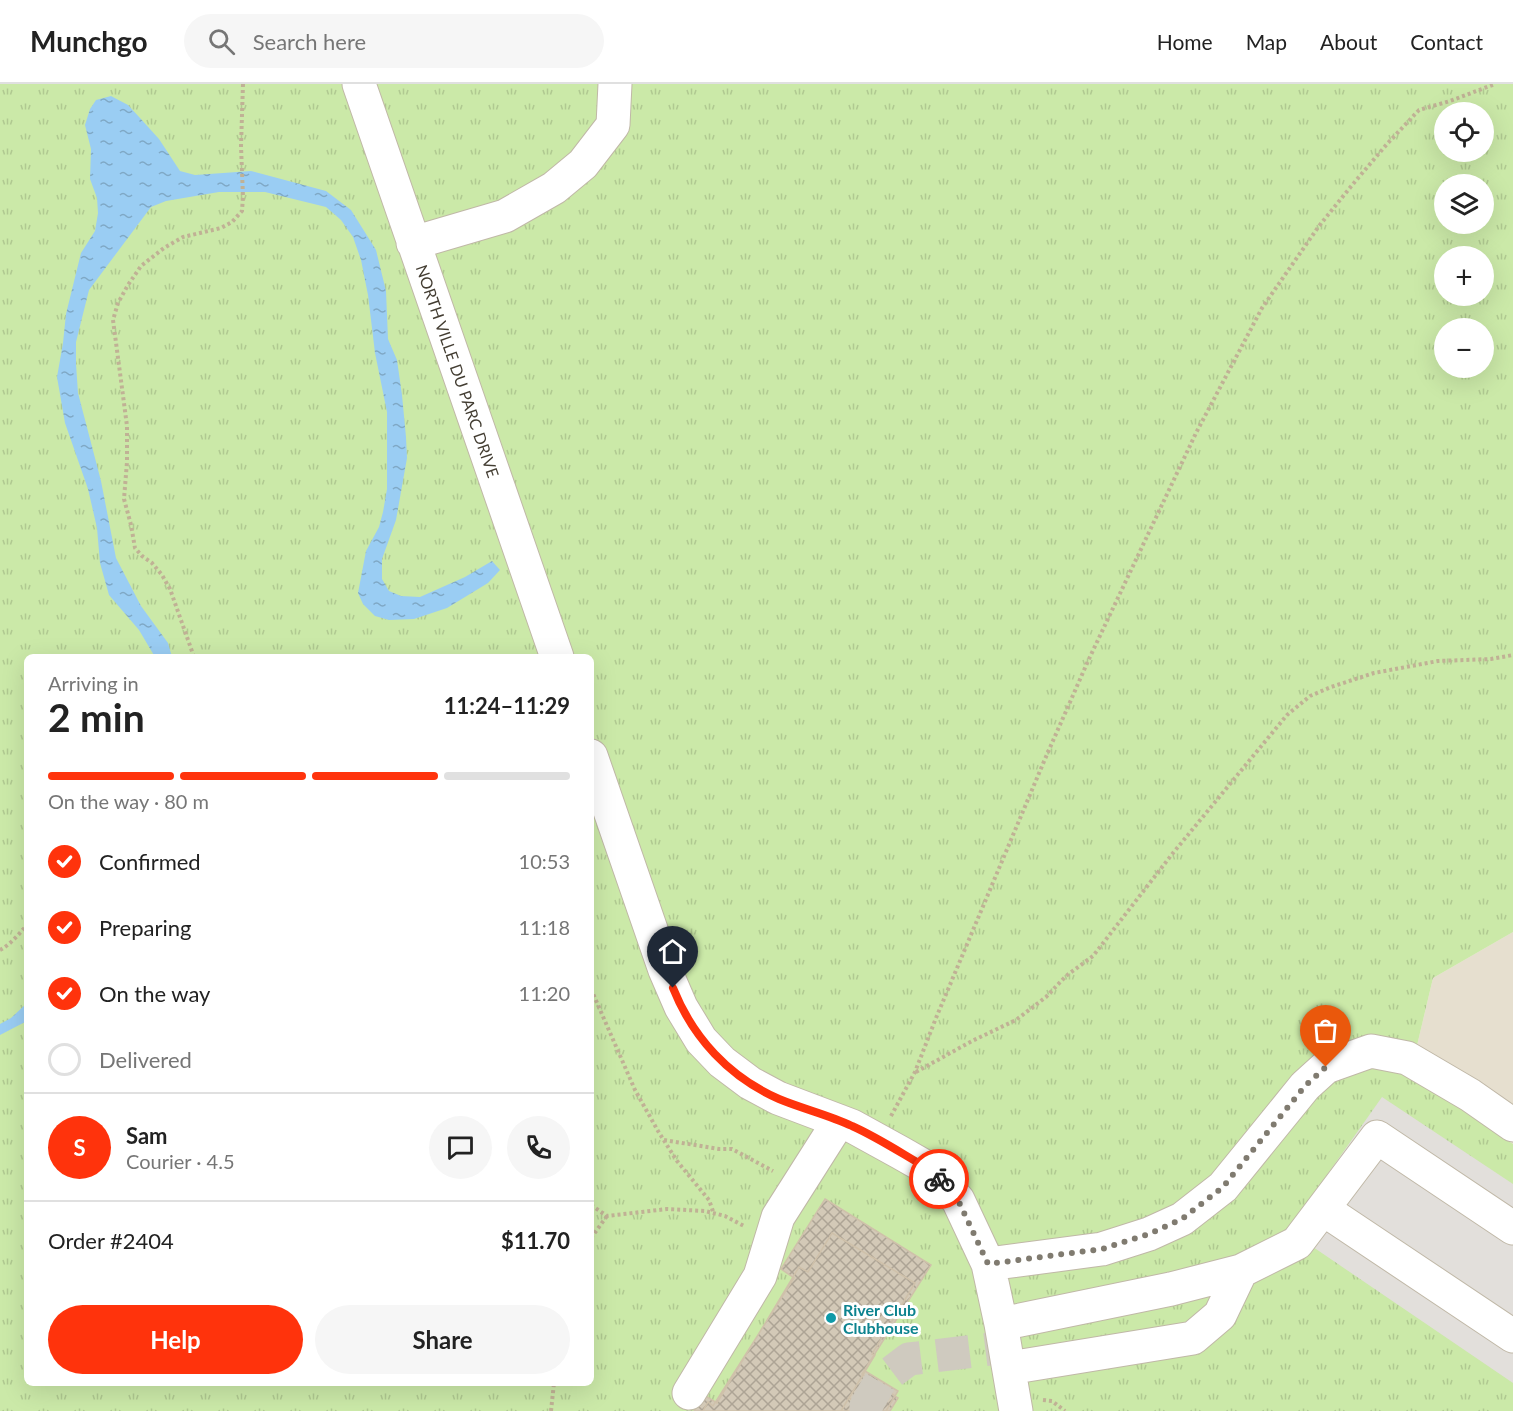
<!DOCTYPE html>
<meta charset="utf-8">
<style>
:root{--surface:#fff;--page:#f6f6f6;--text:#222;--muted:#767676;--line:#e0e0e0;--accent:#ff330c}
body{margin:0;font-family:Lato,sans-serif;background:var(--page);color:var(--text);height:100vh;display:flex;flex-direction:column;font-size:22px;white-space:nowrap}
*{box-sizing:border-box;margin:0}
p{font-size:20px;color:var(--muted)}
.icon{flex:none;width:33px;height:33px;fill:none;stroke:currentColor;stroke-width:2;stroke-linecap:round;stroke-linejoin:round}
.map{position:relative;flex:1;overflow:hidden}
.drawer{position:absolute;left:24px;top:570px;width:570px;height:732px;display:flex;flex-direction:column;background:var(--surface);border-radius:9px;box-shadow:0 6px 24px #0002}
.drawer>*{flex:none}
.controls{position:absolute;left:1434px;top:18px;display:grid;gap:12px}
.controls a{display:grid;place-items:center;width:60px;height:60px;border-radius:50%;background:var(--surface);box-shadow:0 6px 24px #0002;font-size:30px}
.pin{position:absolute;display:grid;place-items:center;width:51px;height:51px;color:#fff;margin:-62px -26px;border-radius:50% 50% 50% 0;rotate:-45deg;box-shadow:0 0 6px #0007}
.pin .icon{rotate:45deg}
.courier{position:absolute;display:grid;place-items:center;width:60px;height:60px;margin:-30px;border:4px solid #ff330c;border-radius:50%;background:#fff;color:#222;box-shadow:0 2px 8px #0007}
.headline em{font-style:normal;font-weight:700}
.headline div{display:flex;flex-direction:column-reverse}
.headline{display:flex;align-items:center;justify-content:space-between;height:102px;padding:0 24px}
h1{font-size:39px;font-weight:700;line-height:45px}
.bar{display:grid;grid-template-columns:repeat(4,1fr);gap:9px 6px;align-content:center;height:72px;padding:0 24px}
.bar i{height:8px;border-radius:4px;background:var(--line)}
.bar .on{background:var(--accent)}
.bar p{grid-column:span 4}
.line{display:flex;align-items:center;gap:15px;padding:0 24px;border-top:2px solid var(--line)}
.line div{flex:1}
.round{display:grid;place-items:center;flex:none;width:63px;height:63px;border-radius:32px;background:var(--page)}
ol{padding:0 24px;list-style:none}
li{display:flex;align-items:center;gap:18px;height:66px}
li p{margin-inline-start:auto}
li .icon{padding:6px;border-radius:50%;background:var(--accent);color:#fff;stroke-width:4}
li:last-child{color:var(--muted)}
li i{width:33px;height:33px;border:3px solid var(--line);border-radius:50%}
.button{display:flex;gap:12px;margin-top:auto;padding:12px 24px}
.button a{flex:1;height:69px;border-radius:36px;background:var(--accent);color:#fff;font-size:24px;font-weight:700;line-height:69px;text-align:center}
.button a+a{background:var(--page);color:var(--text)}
header{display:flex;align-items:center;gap:36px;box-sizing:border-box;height:84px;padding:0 30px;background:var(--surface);border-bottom:2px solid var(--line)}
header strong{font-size:28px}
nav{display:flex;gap:33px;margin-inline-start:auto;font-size:21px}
.search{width:420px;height:54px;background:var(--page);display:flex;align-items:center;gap:15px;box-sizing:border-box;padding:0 21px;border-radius:33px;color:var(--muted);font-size:22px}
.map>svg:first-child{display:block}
.residential{fill:#e6dfcf}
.grass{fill:url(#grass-tufts);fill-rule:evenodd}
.parking{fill:#e2dfdb}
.water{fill:url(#water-ripples)}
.building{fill:url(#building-cross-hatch);stroke:#cfc1aa;stroke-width:1.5}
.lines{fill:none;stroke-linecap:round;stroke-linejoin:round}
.minor-tunnel{stroke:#cfcabf;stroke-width:33;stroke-dasharray:33 16;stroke-linecap:butt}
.minor-casing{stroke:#c0b8a7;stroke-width:35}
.path{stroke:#c0b195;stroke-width:4;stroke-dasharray:3 3;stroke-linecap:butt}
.minor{stroke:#fff;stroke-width:33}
.done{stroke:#807b70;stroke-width:6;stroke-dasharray:0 10.8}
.route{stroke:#ff330c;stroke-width:8}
.culture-dot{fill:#0f9aa8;stroke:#fff;stroke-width:2}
.labels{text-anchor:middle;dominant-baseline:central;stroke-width:6;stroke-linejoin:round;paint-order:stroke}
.street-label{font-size:16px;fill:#433d32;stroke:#fff}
.culture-label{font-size:16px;font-weight:bold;fill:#0d838f;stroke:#fff;text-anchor:start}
</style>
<header>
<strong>Munchgo</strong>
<div class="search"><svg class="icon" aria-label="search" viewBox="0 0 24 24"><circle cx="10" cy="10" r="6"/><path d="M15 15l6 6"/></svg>Search here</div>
<nav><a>Home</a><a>Map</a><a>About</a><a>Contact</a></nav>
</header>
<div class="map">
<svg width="1513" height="1327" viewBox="0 0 1513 1327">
<defs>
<pattern id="grass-tufts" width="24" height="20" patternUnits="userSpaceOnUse" patternTransform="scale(1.5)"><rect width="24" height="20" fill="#cbe9a8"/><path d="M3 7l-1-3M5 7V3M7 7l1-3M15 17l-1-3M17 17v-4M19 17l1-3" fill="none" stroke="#b0c991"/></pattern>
<pattern id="water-ripples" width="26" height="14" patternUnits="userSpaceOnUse" patternTransform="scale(1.5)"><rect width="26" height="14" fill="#9acdf3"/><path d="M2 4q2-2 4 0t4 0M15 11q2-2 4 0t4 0" fill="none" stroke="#7fa8c5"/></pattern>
<pattern id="building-cross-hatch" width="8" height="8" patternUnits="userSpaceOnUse" patternTransform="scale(1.5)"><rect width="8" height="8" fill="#d3c9b7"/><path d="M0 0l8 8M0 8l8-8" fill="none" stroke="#ada495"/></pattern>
</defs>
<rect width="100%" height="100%" fill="#f2ede2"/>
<!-- residential -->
<path class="residential" d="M1513,848v212l-103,-69 23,-97z"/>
<!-- grass -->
<path class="grass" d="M0,0h1513v848l-80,46 -23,97 103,69v267h-1513zM1444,28h40v40h-40zM1444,100h40v40h-40zM1444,172h40v40h-40zM1444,244h40v40h-40zM27,573h564v726h-564z"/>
<!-- parking -->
<path class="parking" d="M1382,1013l131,87v199l-225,-153z"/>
<!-- water -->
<path class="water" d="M111,12l17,9 12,13 19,21 21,32 15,4 56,-4 75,20 25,19 25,40 10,41 2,48 9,21 5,35 4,42 1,21 -11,62 -14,39v20l7,12 12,5 19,1 45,-20 27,-16 8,9 -12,13 -41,25 -33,11 -25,1 -14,-4 -12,-12 -5,-11 8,-42 13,-24 4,-15 4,-23v-77l-12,-59 -7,-58 -7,-35 -8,-23 -12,-17 -15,-13 -61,-15h-46l-53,9 -15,6 -62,83 -13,52v22l2,29 23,88 15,77 25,48 27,37 4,14h-17l-16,-27 -30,-35 -9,-32 -3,-35 -9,-39 -23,-66 -8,-46 6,-34 3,-29 15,-61 14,-22 3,-18 -1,-15 -7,-19 1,-30 -6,-24 5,-16 6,-9z
M27,919v18l-27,14v-11l11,-6z"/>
<!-- building -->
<path class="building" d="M825,1115l106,66 -69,109 36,24 -8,13h-31l-7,-4 -2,4h-147l5,-9 5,4 81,-128 -13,-9z
M832,1149l83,50 -43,71 3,1 -34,56h-147l10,-16 13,8 82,-136 9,5z
M865,1287l33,20 -12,20h-15l-22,-13z"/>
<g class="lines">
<!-- minor-tunnel -->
<path class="minor-tunnel" d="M866,1327v-5l15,-26 28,-21 97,-12"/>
<defs>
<path id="minor" d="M359,0l198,573
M413,159l92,-27 49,-28 29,-24 30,-39 2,-41
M591,672l74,214 16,37 20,33 21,22 28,21 28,15 74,28 49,27 28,16 29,31 30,64 13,60 15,87
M1323,1125l190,127
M988,1180l114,-15 47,-15 33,-15 41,-32 82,-101 21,-19 45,-16 36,7 63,37 43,30
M1001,1240l170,-35 70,-18 56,-28 80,-106 136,91
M1009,1284l184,-30 27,-23 21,-44
M689,1309l71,-117 18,-59 61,-96"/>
</defs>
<!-- minor casing -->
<use href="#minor" class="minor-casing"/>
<!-- path -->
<path class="path" d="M194,573l-24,-68 -8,-14 -10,-12 -10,-7 -7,-8 -4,-23 -7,-26 3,-37v-36l-14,-106 5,-17 10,-18 13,-19 23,-18 19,-11 38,-9 11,-6 10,-11 1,-14 -2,-51 2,-62
M0,866c11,-6 19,-16 27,-25
M591,905l44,101 23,41 19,30 32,39 5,14
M916,988l56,-31 44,-21 30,-23 20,-21 27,-20 80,-103 114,-138 23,-19 21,-9 43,-14 64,-12 53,-2 22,-4
M891,1032l24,-44 21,-54 109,-259 43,-98 108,-228 66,-125 57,-82 34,-42 34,-40 32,-34 31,-9 45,-17
M664,1056l55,9h13l41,22
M591,1121l16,11 60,-7 38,2 20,5 19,10
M591,1154l16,-22
M1043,1316l9,1 13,10
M551,1327l3,-28"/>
<!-- minor -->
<use href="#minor" class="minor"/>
</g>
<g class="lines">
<!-- done -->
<path class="done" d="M939,1095l19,21 30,64 114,-15 47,-15 33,-15 41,-32 82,-101 21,-19"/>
<!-- route -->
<path class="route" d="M673,904c20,50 56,89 106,111 24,10 50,16 73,27 27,12 52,29 77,43l10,10"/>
</g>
<!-- markers -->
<circle class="culture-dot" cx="831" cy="1234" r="6"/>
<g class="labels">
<!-- street labels -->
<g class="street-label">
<text transform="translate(458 287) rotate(71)">NORTH VILLE DU PARC DRIVE</text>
</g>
<!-- culture labels -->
<g class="culture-label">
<text x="843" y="1225">River Club<tspan x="843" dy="18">Clubhouse</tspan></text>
</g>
</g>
</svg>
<div class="controls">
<a><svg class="icon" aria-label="locate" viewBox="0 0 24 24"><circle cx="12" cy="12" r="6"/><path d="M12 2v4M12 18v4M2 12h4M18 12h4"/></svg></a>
<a><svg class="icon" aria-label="layers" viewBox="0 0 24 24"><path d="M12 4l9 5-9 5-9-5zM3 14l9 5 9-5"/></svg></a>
<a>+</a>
<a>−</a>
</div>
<div class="pin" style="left:1326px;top:983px;background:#ea580c"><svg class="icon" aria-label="bag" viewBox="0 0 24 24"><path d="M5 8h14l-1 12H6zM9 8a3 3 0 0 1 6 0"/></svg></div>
<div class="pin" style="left:673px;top:904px;background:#1f2937"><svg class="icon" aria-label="home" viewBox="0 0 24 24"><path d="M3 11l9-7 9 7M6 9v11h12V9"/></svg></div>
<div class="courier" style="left:939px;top:1095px"><svg class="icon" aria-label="bike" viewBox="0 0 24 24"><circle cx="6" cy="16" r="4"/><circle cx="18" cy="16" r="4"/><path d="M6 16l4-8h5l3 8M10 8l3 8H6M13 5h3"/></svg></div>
<section class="drawer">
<div class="headline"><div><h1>2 min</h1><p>Arriving in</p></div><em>11:24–11:29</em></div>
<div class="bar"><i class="on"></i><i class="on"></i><i class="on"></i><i></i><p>On the way · 80 m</p></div>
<ol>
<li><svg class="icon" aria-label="check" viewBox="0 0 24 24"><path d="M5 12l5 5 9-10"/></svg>Confirmed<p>10:53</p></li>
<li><svg class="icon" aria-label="check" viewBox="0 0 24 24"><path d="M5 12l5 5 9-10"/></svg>Preparing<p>11:18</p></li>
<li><svg class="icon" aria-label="check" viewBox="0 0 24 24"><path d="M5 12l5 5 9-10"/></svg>On the way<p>11:20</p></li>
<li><i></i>Delivered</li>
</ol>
<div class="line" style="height:108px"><b class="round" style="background:var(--accent);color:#fff">S</b><div><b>Sam</b><p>Courier · 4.5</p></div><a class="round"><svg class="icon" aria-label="chat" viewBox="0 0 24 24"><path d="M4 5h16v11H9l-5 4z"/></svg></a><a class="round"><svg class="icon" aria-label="phone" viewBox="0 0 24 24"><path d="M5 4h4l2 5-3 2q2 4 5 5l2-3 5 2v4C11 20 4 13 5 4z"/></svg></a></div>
<div class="line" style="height:78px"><div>Order #2404</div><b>$11.70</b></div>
<div class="button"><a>Help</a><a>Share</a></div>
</section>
</div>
